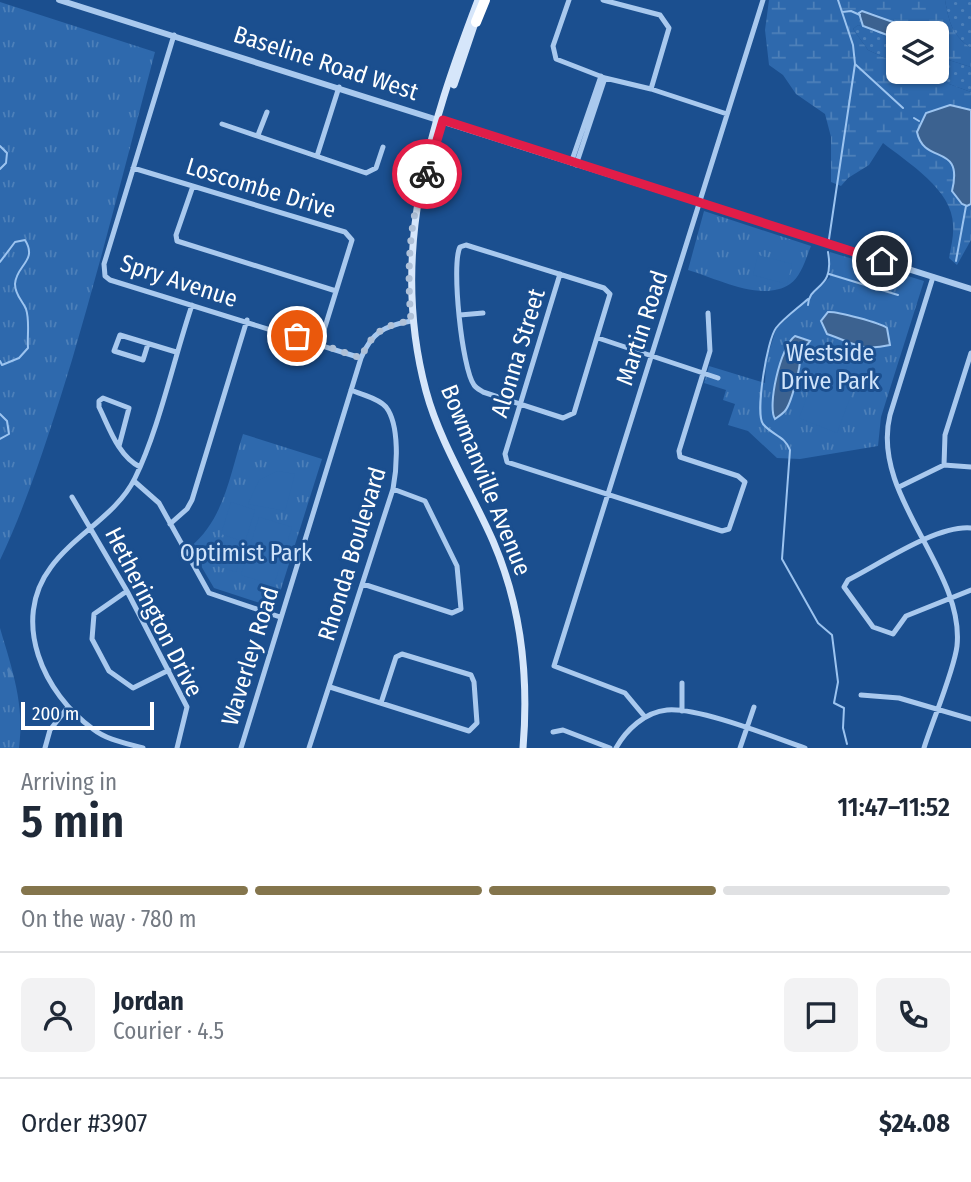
<!DOCTYPE html>
<meta charset="utf-8">
<style>
:root{--surface:#fff;--page:#f2f2f3;--text:#1f2937;--muted:#747a83;--line:#e0e1e3;--accent:#84754c}
body{margin:0;font-family:"Fira Sans Condensed",sans-serif;background:var(--page);color:var(--text);height:100vh;display:flex;flex-direction:column;font-size:26px;white-space:nowrap}
*{box-sizing:border-box;margin:0}
p{font-size:23px;color:var(--muted)}
.icon{flex:none;width:38px;height:38px;fill:none;stroke:currentColor;stroke-width:2;stroke-linecap:round;stroke-linejoin:round}
.map{position:relative;height:748px;overflow:hidden}
.panel{display:flex;flex-direction:column;background:var(--surface);flex:1}
.panel>*{flex:none}
.tools{position:absolute;left:886px;top:21px;display:grid;gap:14px}
.tools a{display:grid;place-items:center;width:63px;height:63px;border-radius:10px;background:var(--surface);box-shadow:0 2px 5px #0004;font-size:35px}
.scale{position:absolute;left:21px;bottom:18px;width:133px;box-sizing:border-box;padding-left:7px;border:4px solid #fff;border-top:0;font-size:19px;line-height:24px;white-space:nowrap;color:#fff;-webkit-text-stroke:5px #1b4f8f;paint-order:stroke}
.pin{position:absolute;display:grid;place-items:center;width:60px;height:60px;color:#fff;margin:-30px;border:4px solid #fff;border-radius:50%;box-shadow:0 2px 7px #0007}
.courier{position:absolute;display:grid;place-items:center;width:70px;height:70px;margin:-35px;border:5px solid #e11d48;border-radius:50%;background:#fff;color:#222;box-shadow:0 2px 9px #0007}
.overview em{font-style:normal;font-weight:600}
.overview div{display:flex;flex-direction:column-reverse}
.overview{display:flex;align-items:center;justify-content:space-between;height:119px;padding:0 21px}
h1{font-size:46px;font-weight:600;line-height:52px}
.bar{display:grid;grid-template-columns:repeat(4,1fr);gap:10px 7px;align-content:center;height:84px;padding:0 21px}
.bar i{height:9px;border-radius:5px;background:var(--line)}
.bar .active{background:var(--accent)}
.bar p{grid-column:span 4}
.line{display:flex;align-items:center;gap:18px;padding:0 21px;border-top:2px solid var(--line)}
.line div{flex:1}
.round{display:grid;place-items:center;flex:none;width:74px;height:74px;border-radius:10px;background:var(--page)}
.map>svg:first-child{display:block}
.grass{fill:url(#grass-dots)}
.forest{fill:url(#forest-firs)}
.wetland{fill:url(#wetland-marsh)}
.park{fill:url(#park-tufts)}
.garden{fill:#2e69ad}
.water{fill:#3c6290;stroke:#9cc4f0;stroke-width:2}
.lines{fill:none;stroke-linecap:round;stroke-linejoin:round}
.stream{stroke:#9cc4f0;stroke-width:2}
.minor{stroke:#a9c9ee;stroke-width:5}
.tertiary{stroke:#a9c9ee;stroke-width:6}
.secondary{stroke:#d6e6fa;stroke-width:7}
.motorway{stroke:#fff;stroke-width:10}
.done{stroke:#afc1d8;stroke-width:7;stroke-dasharray:0 12.6}
.route{stroke:#e11d48;stroke-width:9}
.labels{text-anchor:middle;dominant-baseline:central;stroke-width:6;stroke-linejoin:round;paint-order:stroke}
.street-label{font-size:24px;fill:#fff;stroke:#1b4f8f}
.park-label{font-size:24px;fill:#cfe3fa;stroke:#1b4f8f}
</style>
<div class="map">
<svg width="971" height="748" viewBox="0 0 971 748">
<defs>
<pattern id="grass-dots" width="8" height="8" patternUnits="userSpaceOnUse" patternTransform="scale(1.75)"><rect width="8" height="8" fill="#2e69ad"/><path d="M2 2h.1M6 6h.1" fill="none" stroke="#4d80b9" stroke-width="1.8" stroke-linecap="round"/></pattern>
<pattern id="forest-firs" width="22" height="20" patternUnits="userSpaceOnUse" patternTransform="scale(1.75)"><rect width="22" height="20" fill="#2e69ad"/><path d="M5 1l3.5 6h-7zM16 11l3.5 6h-7z" fill="#4d80b9"/></pattern>
<pattern id="wetland-marsh" width="20" height="14" patternUnits="userSpaceOnUse" patternTransform="scale(1.75)"><rect width="20" height="14" fill="#2e69ad"/><path d="M1 5h8M5 5V1M11 12h8M15 12V8" fill="none" stroke="#4d80b9"/></pattern>
<pattern id="park-tufts" width="24" height="20" patternUnits="userSpaceOnUse" patternTransform="scale(1.75)"><rect width="24" height="20" fill="#2e69ad"/><path d="M3 7l-1-3M5 7V3M7 7l1-3M15 17l-1-3M17 17v-4M19 17l1-3" fill="none" stroke="#4d80b9"/></pattern>
</defs>
<rect width="100%" height="100%" fill="#1b4f8f"/>
<!-- grass -->
<path class="grass" d="M945,0h26v48c-19,-13 -22,-26 -26,-48z
M858,25l40,16v23l-30,-14 -15,-21z
M936,56l35,11v25l-55,-20h20z"/>
<!-- forest -->
<path class="forest" d="M0,628c12,41 25,77 19,120h-19z"/>
<!-- wetland -->
<path class="wetland" d="M769,0h176c4,22 7,35 26,48v19l-35,-11 6,-11 -6,-4v-8c-25,0 -49,-18 -74,-22l36,30 -40,-16 -5,4 15,21 30,14v8h18l55,20v18l-4,-1 -40,39 25,14 4,8 -4,21 15,15 4,-2v36l-14,25 -8,-7c2,-11 5,-23 4,-33 0,-35 -46,-63 -70,-82l-14,22 -21,13 -7,8 -10,-4v-45l-6,-23 -29,-20 -13,-19 -14,-10 -4,-35z"/>
<!-- park -->
<path class="park" d="M0,2l155,50c-27,103 -53,206 -83,308 -21,68 -42,136 -72,200z
M704,211l107,35c-5,12 -10,31 -21,38 -28,19 -74,-6 -102,-14z
M830,252l94,29 -43,136 -3,29 -78,13 -23,-1 -29,-27 -20,-6 7,-21 -12,-4 3,-10 -22,-7 5,-17 56,17 1,-22 10,-32 54,-52z
M243,434l79,25 -47,149 -61,-20 -24,-41c34,-27 40,-73 53,-113z
M0,644c12,44 18,58 15,104h-15z"/>
<!-- garden -->
<path class="garden" d="M758,255l34,9 -5,20 -34,-9z
M822,357l38,14 -23,62 -38,-15z
M277,471l18,3 -10,37 -37,-7 11,-24z
M231,502l24,8 -10,32 -24,-8z
M259,517l33,10 -18,58 -33,-10z
M212,540l31,10 -7,22 -32,-10z"/>
<!-- water -->
<path class="water" d="M862,11l62,22h-26v6l-35,-13 -4,-13z
M950,105l21,5v94l-4,2 -5,-2 -10,-13c12,-49 -28,-25 -35,-59l9,-19z
M828,312c8,-1 53,11 59,16l3,17c-30,7 -36,-2 -63,-11l-6,-13z
M795,336l15,5 -10,13c2,9 -9,52 -16,58 -3,3 -6,5 -9,7 -8,-12 5,-72 20,-83z"/>
<g class="lines">
<!-- stream -->
<path class="stream" d="M842,12l9,-1 9,4
M855,64l48,44
M914,118l5,3
M0,146l7,7 -1,10 -6,6
M829,239l26,-175 -2,-19 -15,-45
M956,261l10,-55
M0,262l15,-20 10,-2c13,21 -9,25 -10,44 0,11 7,16 11,25 4,12 1,27 2,39l-9,10 -17,7 -2,-4
M829,274l69,21
M808,299c-10,9 -24,19 -32,29 -9,12 -21,85 -13,96 9,11 22,12 27,26l-8,109 36,64 14,12 6,47 -4,21 10,5 -1,20 4,16
M808,305c1,-22 27,-14 20,-53
M0,414l7,7 2,13 -9,5"/>
<!-- minor -->
<path class="minor" d="M569,0l-16,46 3,13 49,19 46,11 18,-61 -9,-13 -57,-15
M174,35l-70,229 1,12 5,4 251,78
M651,89l76,25
M222,124l144,49 10,-5 7,-21
M258,135l9,-23
M317,156l22,-69
M571,163l30,-87
M576,165l29,-87
M133,168l212,64 7,8 -32,103
M193,186l-17,49 1,6 159,50
M466,245l138,43 6,6 -36,119 -11,5 -80,-26c-3,-2 -7,-4 -9,-7 -12,-16 -23,-121 -14,-138z
M560,274l-55,180 2,8 215,69 7,-2 16,-47 -7,-6 -58,-19 -1,-6 31,-100 -2,-38
M460,315l23,-2
M598,338l120,40
M148,344l-5,16 -29,-9 6,-16 56,17
M119,446l10,-38 -26,-10 -4,3v6c10,20 19,49 41,60
M944,465l1,-30 26,-82
M134,481l25,22 50,90 71,24
M899,487l45,-22 27,2
M72,497l55,94 60,116 -10,41
M170,524l17,-15 5,-9 55,-180
M971,528c-35,-3 -91,36 -123,52l-4,7 29,40 20,7 13,-18 65,-26
M363,584l89,29 9,-4 -4,-43 -32,-65 -32,-12
M127,591l-33,23 -2,25 17,32 24,17 36,-18
M330,687l139,44 8,-8 -3,-41 -3,-7 -69,-21 -6,3 -15,46
M861,695l38,3 72,21
M682,711v-28
M645,717l-20,-24 -71,-27 209,-666
M553,732l10,-2 47,18
M45,748l5,-18 18,-23
M143,748c-18,-5 -36,-8 -50,-19 -49,-35 -83,-108 -42,-162 24,-33 66,-52 84,-89 24,-49 39,-120 57,-173
M241,748l120,-390c11,-26 23,-32 50,-37
M309,748l84,-259c4,-21 7,-64 -7,-82 -8,-9 -24,-12 -35,-17
M616,748c10,-18 29,-36 51,-38 31,-3 106,27 138,38
M740,748l14,-41
M924,748c8,-26 30,-77 33,-102 8,-77 -87,-150 -67,-231l43,-138"/>
<!-- tertiary -->
<path class="tertiary" d="M59,0l912,289"/>
<!-- secondary -->
<path class="secondary" d="M478,0c-49,129 -89,253 -52,391 14,52 45,100 67,150 29,67 36,135 30,207
M454,85l22,-65
M421,184l6,-7 13,-48"/>
<!-- motorway -->
<path class="motorway" d="M476,22l9,-22"/>
</g>
<g class="lines">
<!-- done -->
<path class="done" d="M297,336l64,22c11,-26 23,-33 50,-37 -4,-48 -3,-104 16,-147"/>
<!-- route -->
<path class="route" d="M427,174l16,-54 439,141"/>
</g>
<g class="labels">
<!-- street labels -->
<g class="street-label">
<text transform="translate(326 63) rotate(18)">Baseline Road West</text>
<text transform="translate(261 188) rotate(17)">Loscombe Drive</text>
<text transform="translate(179 281) rotate(18)">Spry Avenue</text>
<text transform="translate(642 328) rotate(-72)">Martin Road</text>
<text transform="translate(518 353) rotate(-73)">Alonna Street</text>
<text transform="translate(486 480) rotate(68)">Bowmanville Avenue</text>
<text transform="translate(352 554) rotate(-73)">Rhonda Boulevard</text>
<text transform="translate(154 612) rotate(63)">Hetherington Drive</text>
<text transform="translate(250 656) rotate(-73)">Waverley Road</text>
</g>
<!-- park labels -->
<g class="park-label">
<text x="830" y="353">Westside<tspan x="830" dy="28">Drive Park</tspan></text>
<text x="246" y="553">Optimist Park</text>
</g>
</g>
</svg>
<div class="tools">
<a><svg class="icon" aria-label="layers" viewBox="0 0 24 24"><path d="M12 4l9 5-9 5-9-5zM3 14l9 5 9-5"/></svg></a>
</div>
<div class="scale">200 m</div>
<div class="pin" style="left:297px;top:336px;background:#ea580c"><svg class="icon" aria-label="bag" viewBox="0 0 24 24"><path d="M5 8h14l-1 12H6zM9 8a3 3 0 0 1 6 0"/></svg></div>
<div class="pin" style="left:882px;top:261px;background:#1f2937"><svg class="icon" aria-label="home" viewBox="0 0 24 24"><path d="M3 11l9-7 9 7M6 9v11h12V9"/></svg></div>
<div class="courier" style="left:427px;top:174px"><svg class="icon" aria-label="bike" viewBox="0 0 24 24"><circle cx="6" cy="16" r="4"/><circle cx="18" cy="16" r="4"/><path d="M6 16l4-8h5l3 8M10 8l3 8H6M13 5h3"/></svg></div>
</div>
<section class="panel">
<div class="overview"><div><h1>5 min</h1><p>Arriving in</p></div><em>11:47–11:52</em></div>
<div class="bar"><i class="active"></i><i class="active"></i><i class="active"></i><i></i><p>On the way · 780 m</p></div>
<div class="line" style="height:126px"><a class="round"><svg class="icon" aria-label="person" viewBox="0 0 24 24"><circle cx="12" cy="8" r="4"/><path d="M4 21q1-7 8-7t8 7"/></svg></a><div><b>Jordan</b><p>Courier · 4.5</p></div><a class="round"><svg class="icon" aria-label="chat" viewBox="0 0 24 24"><path d="M4 5h16v11H9l-5 4z"/></svg></a><a class="round"><svg class="icon" aria-label="phone" viewBox="0 0 24 24"><path d="M5 4h4l2 5-3 2q2 4 5 5l2-3 5 2v4C11 20 4 13 5 4z"/></svg></a></div>
<div class="line" style="height:91px"><div>Order #3907</div><b>$24.08</b></div>
</section>
